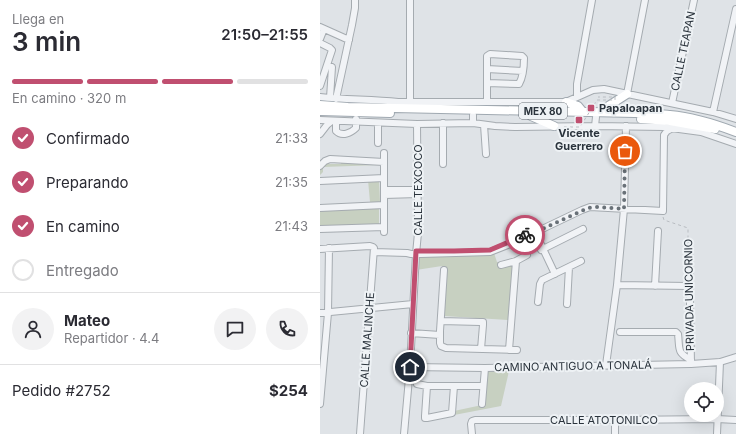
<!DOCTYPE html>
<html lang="es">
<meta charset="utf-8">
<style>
:root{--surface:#fff;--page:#f2f2f3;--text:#2b2b33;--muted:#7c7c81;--line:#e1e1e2;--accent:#c04f70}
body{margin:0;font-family:Inter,sans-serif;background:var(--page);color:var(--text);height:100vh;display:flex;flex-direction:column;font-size:15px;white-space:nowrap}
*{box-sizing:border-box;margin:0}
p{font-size:13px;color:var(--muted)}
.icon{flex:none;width:22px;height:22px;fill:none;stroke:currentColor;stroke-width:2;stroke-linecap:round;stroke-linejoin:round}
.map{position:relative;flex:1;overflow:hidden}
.side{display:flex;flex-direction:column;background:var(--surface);width:320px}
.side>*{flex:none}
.buttons{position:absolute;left:364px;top:382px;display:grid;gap:8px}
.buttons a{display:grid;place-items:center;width:40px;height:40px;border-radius:50%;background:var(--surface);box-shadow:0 4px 16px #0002;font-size:20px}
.pin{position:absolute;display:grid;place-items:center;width:34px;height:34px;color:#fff;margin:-17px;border:2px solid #fff;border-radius:50%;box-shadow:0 1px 4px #0007}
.courier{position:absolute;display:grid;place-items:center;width:40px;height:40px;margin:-20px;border:3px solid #c04f70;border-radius:50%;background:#fff;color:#222;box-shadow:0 1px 5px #0007}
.head em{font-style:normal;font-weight:600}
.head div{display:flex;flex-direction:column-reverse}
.head{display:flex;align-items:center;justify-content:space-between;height:68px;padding:0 12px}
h1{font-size:26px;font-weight:600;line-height:30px}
.bar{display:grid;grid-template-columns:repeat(4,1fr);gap:6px 4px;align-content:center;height:48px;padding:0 12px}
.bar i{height:5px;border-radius:3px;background:var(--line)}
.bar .active{background:var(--accent)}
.bar p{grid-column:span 4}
.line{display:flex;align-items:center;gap:10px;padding:0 12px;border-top:1px solid var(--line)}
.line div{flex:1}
.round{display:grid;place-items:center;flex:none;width:42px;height:42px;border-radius:21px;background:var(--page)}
ol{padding:0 12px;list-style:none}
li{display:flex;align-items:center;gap:12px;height:44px}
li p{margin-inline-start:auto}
li .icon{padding:4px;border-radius:50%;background:var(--accent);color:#fff;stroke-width:4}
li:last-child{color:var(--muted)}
li i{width:22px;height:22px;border:2px solid var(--line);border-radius:50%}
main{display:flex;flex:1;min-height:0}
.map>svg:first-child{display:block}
.green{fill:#c7d0c1}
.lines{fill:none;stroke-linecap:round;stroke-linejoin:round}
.minor-casing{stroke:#a5abb0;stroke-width:8}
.major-casing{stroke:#a0a9b1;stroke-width:10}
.path{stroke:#b9bdc2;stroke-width:1;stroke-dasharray:3 3;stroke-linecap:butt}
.minor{stroke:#f1f3f6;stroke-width:6}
.major{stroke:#fff;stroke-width:8}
.path-bridge{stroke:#b9bdc2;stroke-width:1;stroke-dasharray:3 3;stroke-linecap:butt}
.done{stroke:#697178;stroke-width:4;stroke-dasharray:0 7.2}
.route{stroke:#c04f70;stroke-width:5}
.poi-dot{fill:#c04f70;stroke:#eef2f5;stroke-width:1.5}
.labels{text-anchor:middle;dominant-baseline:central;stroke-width:4;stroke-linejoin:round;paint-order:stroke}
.shield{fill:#eef2f5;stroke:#656c74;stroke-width:1}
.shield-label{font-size:10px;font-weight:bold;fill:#2a333c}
.street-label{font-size:11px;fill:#2a333c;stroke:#eef2f5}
.poi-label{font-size:11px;font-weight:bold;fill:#2a333c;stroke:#eef2f5;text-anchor:start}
</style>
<main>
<section class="side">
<div class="head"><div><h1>3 min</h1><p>Llega en</p></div><em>21:50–21:55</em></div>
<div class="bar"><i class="active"></i><i class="active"></i><i class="active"></i><i></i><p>En camino · 320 m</p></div>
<ol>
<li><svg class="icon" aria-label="check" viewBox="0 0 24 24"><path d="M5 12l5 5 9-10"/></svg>Confirmado<p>21:33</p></li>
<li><svg class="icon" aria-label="check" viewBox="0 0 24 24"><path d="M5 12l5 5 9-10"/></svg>Preparando<p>21:35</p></li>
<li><svg class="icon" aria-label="check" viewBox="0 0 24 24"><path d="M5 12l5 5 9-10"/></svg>En camino<p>21:43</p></li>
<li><i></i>Entregado</li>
</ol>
<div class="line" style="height:72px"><a class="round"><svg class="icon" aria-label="person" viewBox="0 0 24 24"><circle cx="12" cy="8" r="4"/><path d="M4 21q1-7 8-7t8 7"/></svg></a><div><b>Mateo</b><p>Repartidor · 4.4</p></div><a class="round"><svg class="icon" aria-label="chat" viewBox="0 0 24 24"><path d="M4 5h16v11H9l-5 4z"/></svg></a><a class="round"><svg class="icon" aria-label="phone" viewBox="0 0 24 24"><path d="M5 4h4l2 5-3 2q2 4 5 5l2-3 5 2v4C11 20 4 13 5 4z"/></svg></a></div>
<div class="line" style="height:52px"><div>Pedido #2752</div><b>$254</b></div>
</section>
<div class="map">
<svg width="416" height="434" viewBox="0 0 416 434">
<rect width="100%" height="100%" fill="#dfe3e7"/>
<!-- green -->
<path class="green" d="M6,161l3,3h12v-3l38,4 -56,2v5l-3,3v-6z
M59,179l1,23h-10l-2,-22z
M59,207v17l-59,2v-17z
M174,253l3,9 16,2 -5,56 -64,-4 -2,-50 -26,4 1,-13z
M167,371h22l-8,35 -47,9v-4l28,-6z"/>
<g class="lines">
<defs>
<path id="minor" d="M90,0v102
M0,27l29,13
M0,39l4,-10
M0,43l10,5 2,2 -12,36
M7,65l5,2 -2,31
M167,69l36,2
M307,94l18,-94
M0,97c26,3 52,2 78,5h168l27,-12 11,-1 109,23 23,7
M257,97v-13l15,-84
M16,99l16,-74 3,-17v-8
M167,102v-46l3,-2 32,2 2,2c0,8 -1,19 -5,26l-32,-1
M352,103l22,-103
M393,112l23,-103
M0,120l97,4 56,-1v-8
M16,121v10c6,6 15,2 20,-3v-9
M58,123v20
M123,123v41
M153,123l22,3 20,1 80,-1 69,1 37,5 35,12
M164,125l2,29
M275,126l1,-9
M0,134l7,-9 5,-4
M64,153v79
M0,166l5,-5 5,-2 54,3
M0,181l64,-3
M64,190h34
M64,195l34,-1
M0,208l64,-3
M0,229l64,-2
M213,233l3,1 19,40
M369,246l2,118
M0,249l50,-3 3,1 1,1 -14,186
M221,250l42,-21
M54,252l33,1 4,1h10l69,-2 38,-15 6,-1 4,-5 44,-21 8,-3 73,4 1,-76 3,-4 6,-3
M181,265l15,-4 11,-6
M124,270l-4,61v12l1,3 5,2 71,2
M297,285l72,1
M335,286l3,-55
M218,302l2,-18 2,-4 39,-19
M247,304l2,-37
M0,313l93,-9
M121,321l39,1h3v3l-2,24
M300,332h56l2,2c2,15 -2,18 13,26
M91,333l29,2
M189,350l7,-89
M286,365l11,-80 7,-76 2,-83
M90,367l75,1 206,-4 29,-2 16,-5
M97,384l10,2h56
M107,386l-2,30v2h2l25,-5 2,-27
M0,404l8,-91 1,-65
M162,404l3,-36
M295,420v14
M84,434l6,-67 6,-113 2,-21 -1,-109
M152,434l-1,-10 1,-3 3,-1h140l102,-1 19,1
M397,434l3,-72"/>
<path id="major" d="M246,102l12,4 5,6
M0,105l28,2 287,6c12,0 23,1 35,2 22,2 45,9 66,17
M0,111l70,2
M279,112l28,-18
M211,116l23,10
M321,119l29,2 45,8"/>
</defs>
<!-- minor casing -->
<use href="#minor" class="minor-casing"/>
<!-- major casing -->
<use href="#major" class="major-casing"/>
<!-- path -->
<path class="path" d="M343,217l1,3 24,8v12"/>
<!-- minor -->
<use href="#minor" class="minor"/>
<!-- major -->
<use href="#major" class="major"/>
<!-- path-bridge -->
<path class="path-bridge" d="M257,130h-14v-3h17l17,-27h18v-3h-17"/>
</g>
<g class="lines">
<!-- done -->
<path class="done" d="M205,235l5,-2 6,1 2,-3 50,-23 10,-1 26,2 1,-58"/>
<!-- route -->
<path class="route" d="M90,367l6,-116h38l36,-1 35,-15"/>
</g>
<!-- markers -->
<g class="poi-dot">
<rect x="267" y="104" width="8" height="8" rx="2"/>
<rect x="255" y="116" width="8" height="8" rx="2"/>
</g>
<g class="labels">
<!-- shield labels -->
<rect class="shield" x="199" y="103" width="48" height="16" rx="3"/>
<g class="shield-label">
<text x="223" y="111">MEX 80</text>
</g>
<!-- street labels -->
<g class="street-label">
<text transform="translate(363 51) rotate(-78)">CALLE TEAPAN</text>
<text transform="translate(98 190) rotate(-90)">CALLE TEXCOCO</text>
<text transform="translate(369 295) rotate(-91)">PRIVADA UNICORNIO</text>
<text transform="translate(47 340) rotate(-86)">CALLE MALINCHE</text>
<text transform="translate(253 366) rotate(-1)">CAMINO ANTIGUO A TONALÁ</text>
<text x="284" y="420">CALLE ATOTONILCO</text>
</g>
<!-- poi labels -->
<g class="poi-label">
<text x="279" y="108">Papaloapan</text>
<text x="259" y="133" text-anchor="middle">Vicente<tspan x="259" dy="13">Guerrero</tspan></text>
</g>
</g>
</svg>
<div class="buttons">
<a><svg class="icon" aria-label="locate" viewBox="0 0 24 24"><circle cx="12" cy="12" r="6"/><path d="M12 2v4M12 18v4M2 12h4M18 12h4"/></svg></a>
</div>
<div class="pin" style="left:305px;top:151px;background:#ea580c"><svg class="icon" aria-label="bag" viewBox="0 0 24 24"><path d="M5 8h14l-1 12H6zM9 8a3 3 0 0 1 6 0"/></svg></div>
<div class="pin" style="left:90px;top:367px;background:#1f2937"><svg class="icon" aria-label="home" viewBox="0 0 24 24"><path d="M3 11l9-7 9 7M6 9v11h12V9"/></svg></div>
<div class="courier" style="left:205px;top:235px"><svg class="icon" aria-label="bike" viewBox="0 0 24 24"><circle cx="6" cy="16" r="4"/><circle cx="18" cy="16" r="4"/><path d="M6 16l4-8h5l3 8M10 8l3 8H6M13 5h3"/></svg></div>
</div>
</main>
